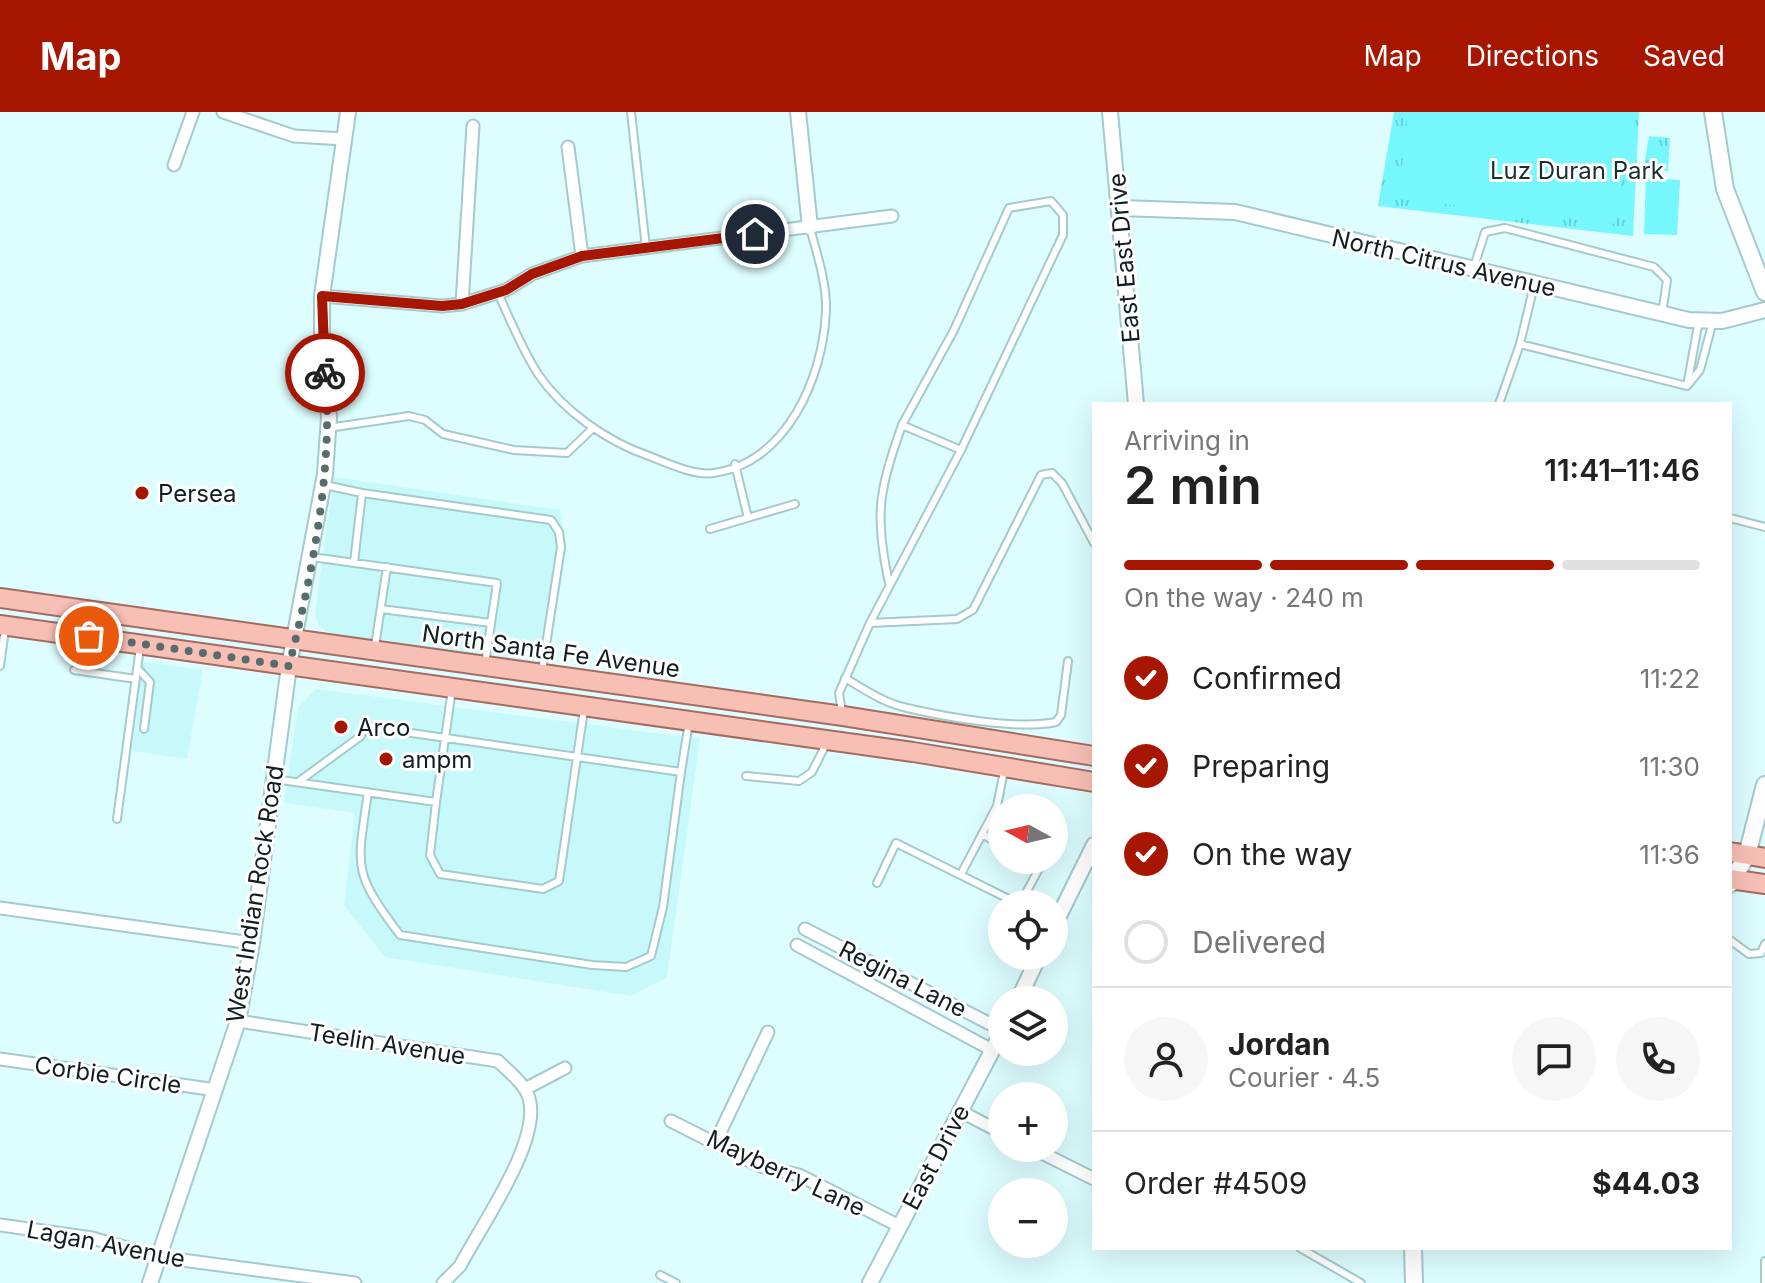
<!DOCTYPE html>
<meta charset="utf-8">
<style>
:root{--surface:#fff;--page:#f6f6f6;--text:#222;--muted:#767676;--line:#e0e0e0;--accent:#a71601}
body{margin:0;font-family:Inter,sans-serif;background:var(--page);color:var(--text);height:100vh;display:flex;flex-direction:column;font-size:30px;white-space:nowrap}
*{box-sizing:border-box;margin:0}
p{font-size:26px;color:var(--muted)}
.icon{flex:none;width:44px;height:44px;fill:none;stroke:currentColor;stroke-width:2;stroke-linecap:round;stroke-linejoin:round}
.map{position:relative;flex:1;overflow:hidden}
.drawer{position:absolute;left:1092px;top:290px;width:640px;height:848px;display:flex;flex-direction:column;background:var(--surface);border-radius:0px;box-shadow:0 8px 32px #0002}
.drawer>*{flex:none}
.needle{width:52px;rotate:278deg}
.tools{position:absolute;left:988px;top:682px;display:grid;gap:16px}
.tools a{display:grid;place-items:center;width:80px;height:80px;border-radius:50%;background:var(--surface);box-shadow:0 8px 32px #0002;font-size:40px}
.pin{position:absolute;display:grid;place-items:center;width:68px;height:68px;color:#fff;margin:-34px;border:4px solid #fff;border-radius:50%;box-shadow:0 2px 8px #0007}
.courier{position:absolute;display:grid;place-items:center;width:80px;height:80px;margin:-40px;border:6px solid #a71601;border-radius:50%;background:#fff;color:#222;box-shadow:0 2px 10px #0007}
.overview em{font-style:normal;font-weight:600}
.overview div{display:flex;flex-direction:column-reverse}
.overview{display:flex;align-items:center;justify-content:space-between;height:136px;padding:0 32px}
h1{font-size:52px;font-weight:600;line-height:60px}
.bar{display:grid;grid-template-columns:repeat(4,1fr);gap:12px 8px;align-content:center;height:96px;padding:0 32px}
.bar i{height:10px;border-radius:6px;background:var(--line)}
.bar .active{background:var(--accent)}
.bar p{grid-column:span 4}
.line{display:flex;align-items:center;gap:20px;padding:0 32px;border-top:2px solid var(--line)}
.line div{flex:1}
.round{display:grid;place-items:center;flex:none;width:84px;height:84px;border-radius:42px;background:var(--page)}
ol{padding:0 32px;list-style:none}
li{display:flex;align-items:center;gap:24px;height:88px}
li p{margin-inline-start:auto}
li .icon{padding:8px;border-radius:50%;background:var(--accent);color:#fff;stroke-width:4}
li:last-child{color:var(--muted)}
li i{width:44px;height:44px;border:4px solid var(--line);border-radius:50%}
header{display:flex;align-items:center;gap:48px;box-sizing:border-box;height:112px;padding:0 40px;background:var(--accent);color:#fff}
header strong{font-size:38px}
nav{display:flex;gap:44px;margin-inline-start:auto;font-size:28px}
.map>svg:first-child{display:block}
.built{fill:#c7f9fb}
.grass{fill:url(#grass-tufts)}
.garden{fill:#76f6fd}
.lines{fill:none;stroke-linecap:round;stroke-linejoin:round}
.service-casing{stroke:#a4cacc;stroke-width:10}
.minor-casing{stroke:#a4cacc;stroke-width:15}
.tertiary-casing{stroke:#a4cacc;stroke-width:18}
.secondary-casing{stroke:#a4cacc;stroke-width:20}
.primary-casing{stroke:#a46b61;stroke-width:22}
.service{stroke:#fff;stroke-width:6}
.minor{stroke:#fff;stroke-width:11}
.tertiary{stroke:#fff;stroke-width:14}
.secondary{stroke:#fff;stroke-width:16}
.primary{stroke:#f8bfb5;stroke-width:18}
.done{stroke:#586c6d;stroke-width:8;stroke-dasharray:0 14.4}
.route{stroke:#a71601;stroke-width:10}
.poi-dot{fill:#a71601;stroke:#fff;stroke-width:3}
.labels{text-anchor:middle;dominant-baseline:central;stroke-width:6;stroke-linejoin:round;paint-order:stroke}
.park-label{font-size:24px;fill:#172f30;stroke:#fff}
.street-label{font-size:24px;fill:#101e1f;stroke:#fff}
.poi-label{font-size:24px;fill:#101e1f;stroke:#fff;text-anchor:start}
</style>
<header>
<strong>Map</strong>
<nav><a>Map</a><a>Directions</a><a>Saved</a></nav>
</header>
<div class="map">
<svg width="1765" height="1171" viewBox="0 0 1765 1171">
<defs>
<pattern id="grass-tufts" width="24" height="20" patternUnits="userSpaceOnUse" patternTransform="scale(2)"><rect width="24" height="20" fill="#76f6fd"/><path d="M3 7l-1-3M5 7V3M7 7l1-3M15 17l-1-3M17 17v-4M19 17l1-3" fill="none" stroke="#65d2d8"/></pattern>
</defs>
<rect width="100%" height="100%" fill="#ddfdfe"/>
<!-- built -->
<path class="built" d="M334,365l226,33 6,40 -18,115 -208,-29 -14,-5 -8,-7 -3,-11z
M142,550l61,8 -16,89 -55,-8z
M316,577l384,50 -33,238 -36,19 -246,-39 -41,-52 11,-92 -71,-10 14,-95z"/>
<!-- grass -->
<path class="grass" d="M1394,0h245l-6,124 -255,-30z
M1649,24l21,2 -2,33 -24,-4z"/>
<!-- garden -->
<path class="garden" d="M1408,0h221l-13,112 -218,-25z
M1646,66l34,2 -3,55 -33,-1z"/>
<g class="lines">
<defs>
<path id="service" d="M631,0l15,136
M1051,89l12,14v20l-102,215 -59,-25 52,-95 55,-122z
M1474,155l11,-35 20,-4 149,39 13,13 -5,34
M1534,173l-14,59 167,42
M498,181c12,27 24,56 40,81 25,37 70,68 111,82 18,7 45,20 65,17 73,-11 109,-95 112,-162 1,-27 -9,-57 -16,-83
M1687,274l13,-16 13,-49
M1687,274l12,-66
M1499,292l21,-60
M328,316l81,-12 16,4 18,14 71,16 53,3 26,-25
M735,352l13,54
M325,373l37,8 -8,70
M362,381l189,27 8,12 2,15 -19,124
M1730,406l35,9
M710,417l85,-25
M312,445l185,26 -12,81
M889,471c-15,-69 -10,-92 13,-158
M381,497l110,14
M870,511l87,-4 16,-9 68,-135 11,-2 10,10 32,60
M375,534l12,-79
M0,554l5,-37
M137,556l13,14 -6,47
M74,558l62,9
M80,559l4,-32
M845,566c20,12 39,25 62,30 39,9 110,22 149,14l5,-7 7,-54
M842,600l-3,-19 31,-70 91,-173
M746,664l53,5 13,-9 14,-28
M274,667l162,23 -6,53 10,19 103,15 16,-8 18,-124 104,15 8,-50
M298,670l63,-46 2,-10 214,31 7,-47
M368,680c-11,77 -16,79 32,143l192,30 34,2 25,-11 12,-49 18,-135
M436,690l16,-113
M117,707l23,-172
M982,722l20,11
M961,762l36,-68 7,-35
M877,771l19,-40 123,61
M1020,792l21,-39 -10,-5
M1730,828l19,14 12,-1 4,-9
M1300,1136l61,35
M1765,1149v21
M660,1163l16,8"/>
<path id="minor" d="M223,0l71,24 50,3
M568,35l14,109
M174,53l19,-53
M322,184l120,10 20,-2 44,-14 26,-16 50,-18 310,-40
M462,192l11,-178
M0,796l252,35
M805,817l197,101
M797,833l195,105
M238,909l260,40c10,10 27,23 31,37 13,43 -49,129 -69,168l-17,17
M0,947l216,31
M525,977l40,-21
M960,999l42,22
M671,1009l89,45 39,9 100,51
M716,1029l52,-109
M1032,1036l62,31
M0,1113l92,13 67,19 196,26"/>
<path id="tertiary" d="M798,0l12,115
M1110,0l26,292
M1121,96l114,4 454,108 33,1 43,-11
M1054,814l40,-81
M1018,888l21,-44
M150,1171l88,-262 14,-78 37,-277 36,-192 4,-57 -7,-70v-51l26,-184
M870,1171l132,-251"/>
<path id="secondary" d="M1713,0l12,77 40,103
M1730,772l17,-29 18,-70
M1413,1136l1,35"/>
<path id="primary" d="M0,486l843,118 251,40
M0,513l913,127 181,30
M1730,740l35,6
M1730,767l35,5"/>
</defs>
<!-- service casing -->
<use href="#service" class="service-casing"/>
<!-- minor casing -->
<use href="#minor" class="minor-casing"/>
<!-- tertiary casing -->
<use href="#tertiary" class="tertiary-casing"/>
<!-- secondary casing -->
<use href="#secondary" class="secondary-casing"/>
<!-- primary casing -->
<use href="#primary" class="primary-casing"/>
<!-- service -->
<use href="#service" class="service"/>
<!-- minor -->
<use href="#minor" class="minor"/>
<!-- tertiary -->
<use href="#tertiary" class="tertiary"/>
<!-- secondary -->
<use href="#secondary" class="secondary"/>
<!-- primary -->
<use href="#primary" class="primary"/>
</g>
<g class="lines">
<!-- done -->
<path class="done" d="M89,524l200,30c23,-91 45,-200 36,-293"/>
<!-- route -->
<path class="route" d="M325,261l-3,-77 120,10 20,-2 44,-14 26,-16 50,-18 173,-22"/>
</g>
<!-- markers -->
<g class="poi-dot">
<circle cx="142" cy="381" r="8"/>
<circle cx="341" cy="615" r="8"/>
<circle cx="386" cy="647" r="8"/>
</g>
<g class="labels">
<!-- park labels -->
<g class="park-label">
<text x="1577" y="58">Luz Duran Park</text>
</g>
<!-- street labels -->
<g class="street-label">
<text transform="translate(1124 146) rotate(-95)">East East Drive</text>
<text transform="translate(1444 151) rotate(13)">North Citrus Avenue</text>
<text transform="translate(551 539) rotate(8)">North Santa Fe Avenue</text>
<text transform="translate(255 782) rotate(-81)">West Indian Rock Road</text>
<text transform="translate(903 867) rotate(27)">Regina Lane</text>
<text transform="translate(387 932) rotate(9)">Teelin Avenue</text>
<text transform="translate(108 963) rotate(8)">Corbie Circle</text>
<text transform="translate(936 1045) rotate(-62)">East Drive</text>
<text transform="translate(786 1061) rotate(25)">Mayberry Lane</text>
<text transform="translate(106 1132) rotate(11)">Lagan Avenue</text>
</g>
<!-- poi labels -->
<g class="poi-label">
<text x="158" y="381">Persea</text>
<text x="357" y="615">Arco</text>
<text x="402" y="647">ampm</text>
</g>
</g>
</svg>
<div class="tools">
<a><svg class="needle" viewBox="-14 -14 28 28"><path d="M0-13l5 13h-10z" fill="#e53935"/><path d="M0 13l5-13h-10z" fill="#767676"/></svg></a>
<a><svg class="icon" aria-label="locate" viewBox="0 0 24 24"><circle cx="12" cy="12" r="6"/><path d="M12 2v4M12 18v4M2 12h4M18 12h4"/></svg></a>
<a><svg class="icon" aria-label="layers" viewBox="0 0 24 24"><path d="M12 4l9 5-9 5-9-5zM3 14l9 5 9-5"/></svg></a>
<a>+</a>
<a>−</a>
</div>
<div class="pin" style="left:89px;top:524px;background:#ea580c"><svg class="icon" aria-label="bag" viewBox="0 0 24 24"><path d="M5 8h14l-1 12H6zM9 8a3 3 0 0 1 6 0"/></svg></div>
<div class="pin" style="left:755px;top:122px;background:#1f2937"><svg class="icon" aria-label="home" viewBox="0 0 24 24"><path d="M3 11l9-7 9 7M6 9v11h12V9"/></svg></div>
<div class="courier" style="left:325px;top:261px"><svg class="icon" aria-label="bike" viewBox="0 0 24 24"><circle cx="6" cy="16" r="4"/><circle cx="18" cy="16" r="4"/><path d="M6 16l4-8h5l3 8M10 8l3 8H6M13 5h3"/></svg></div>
<section class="drawer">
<div class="overview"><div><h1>2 min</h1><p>Arriving in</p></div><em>11:41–11:46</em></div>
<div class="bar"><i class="active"></i><i class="active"></i><i class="active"></i><i></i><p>On the way · 240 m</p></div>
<ol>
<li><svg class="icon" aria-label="check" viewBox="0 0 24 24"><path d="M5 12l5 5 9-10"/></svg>Confirmed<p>11:22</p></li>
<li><svg class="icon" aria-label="check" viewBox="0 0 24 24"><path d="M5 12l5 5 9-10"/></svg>Preparing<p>11:30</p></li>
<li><svg class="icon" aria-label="check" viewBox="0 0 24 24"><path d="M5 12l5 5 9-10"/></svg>On the way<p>11:36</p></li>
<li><i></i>Delivered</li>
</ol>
<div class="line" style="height:144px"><a class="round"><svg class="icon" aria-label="person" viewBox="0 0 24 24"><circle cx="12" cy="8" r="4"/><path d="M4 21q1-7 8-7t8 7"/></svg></a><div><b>Jordan</b><p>Courier · 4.5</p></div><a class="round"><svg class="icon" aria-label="chat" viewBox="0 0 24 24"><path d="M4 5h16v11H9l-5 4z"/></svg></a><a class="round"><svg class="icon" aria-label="phone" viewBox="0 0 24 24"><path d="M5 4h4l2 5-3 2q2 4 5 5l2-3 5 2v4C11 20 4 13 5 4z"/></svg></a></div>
<div class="line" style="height:104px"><div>Order #4509</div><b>$44.03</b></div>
</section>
</div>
